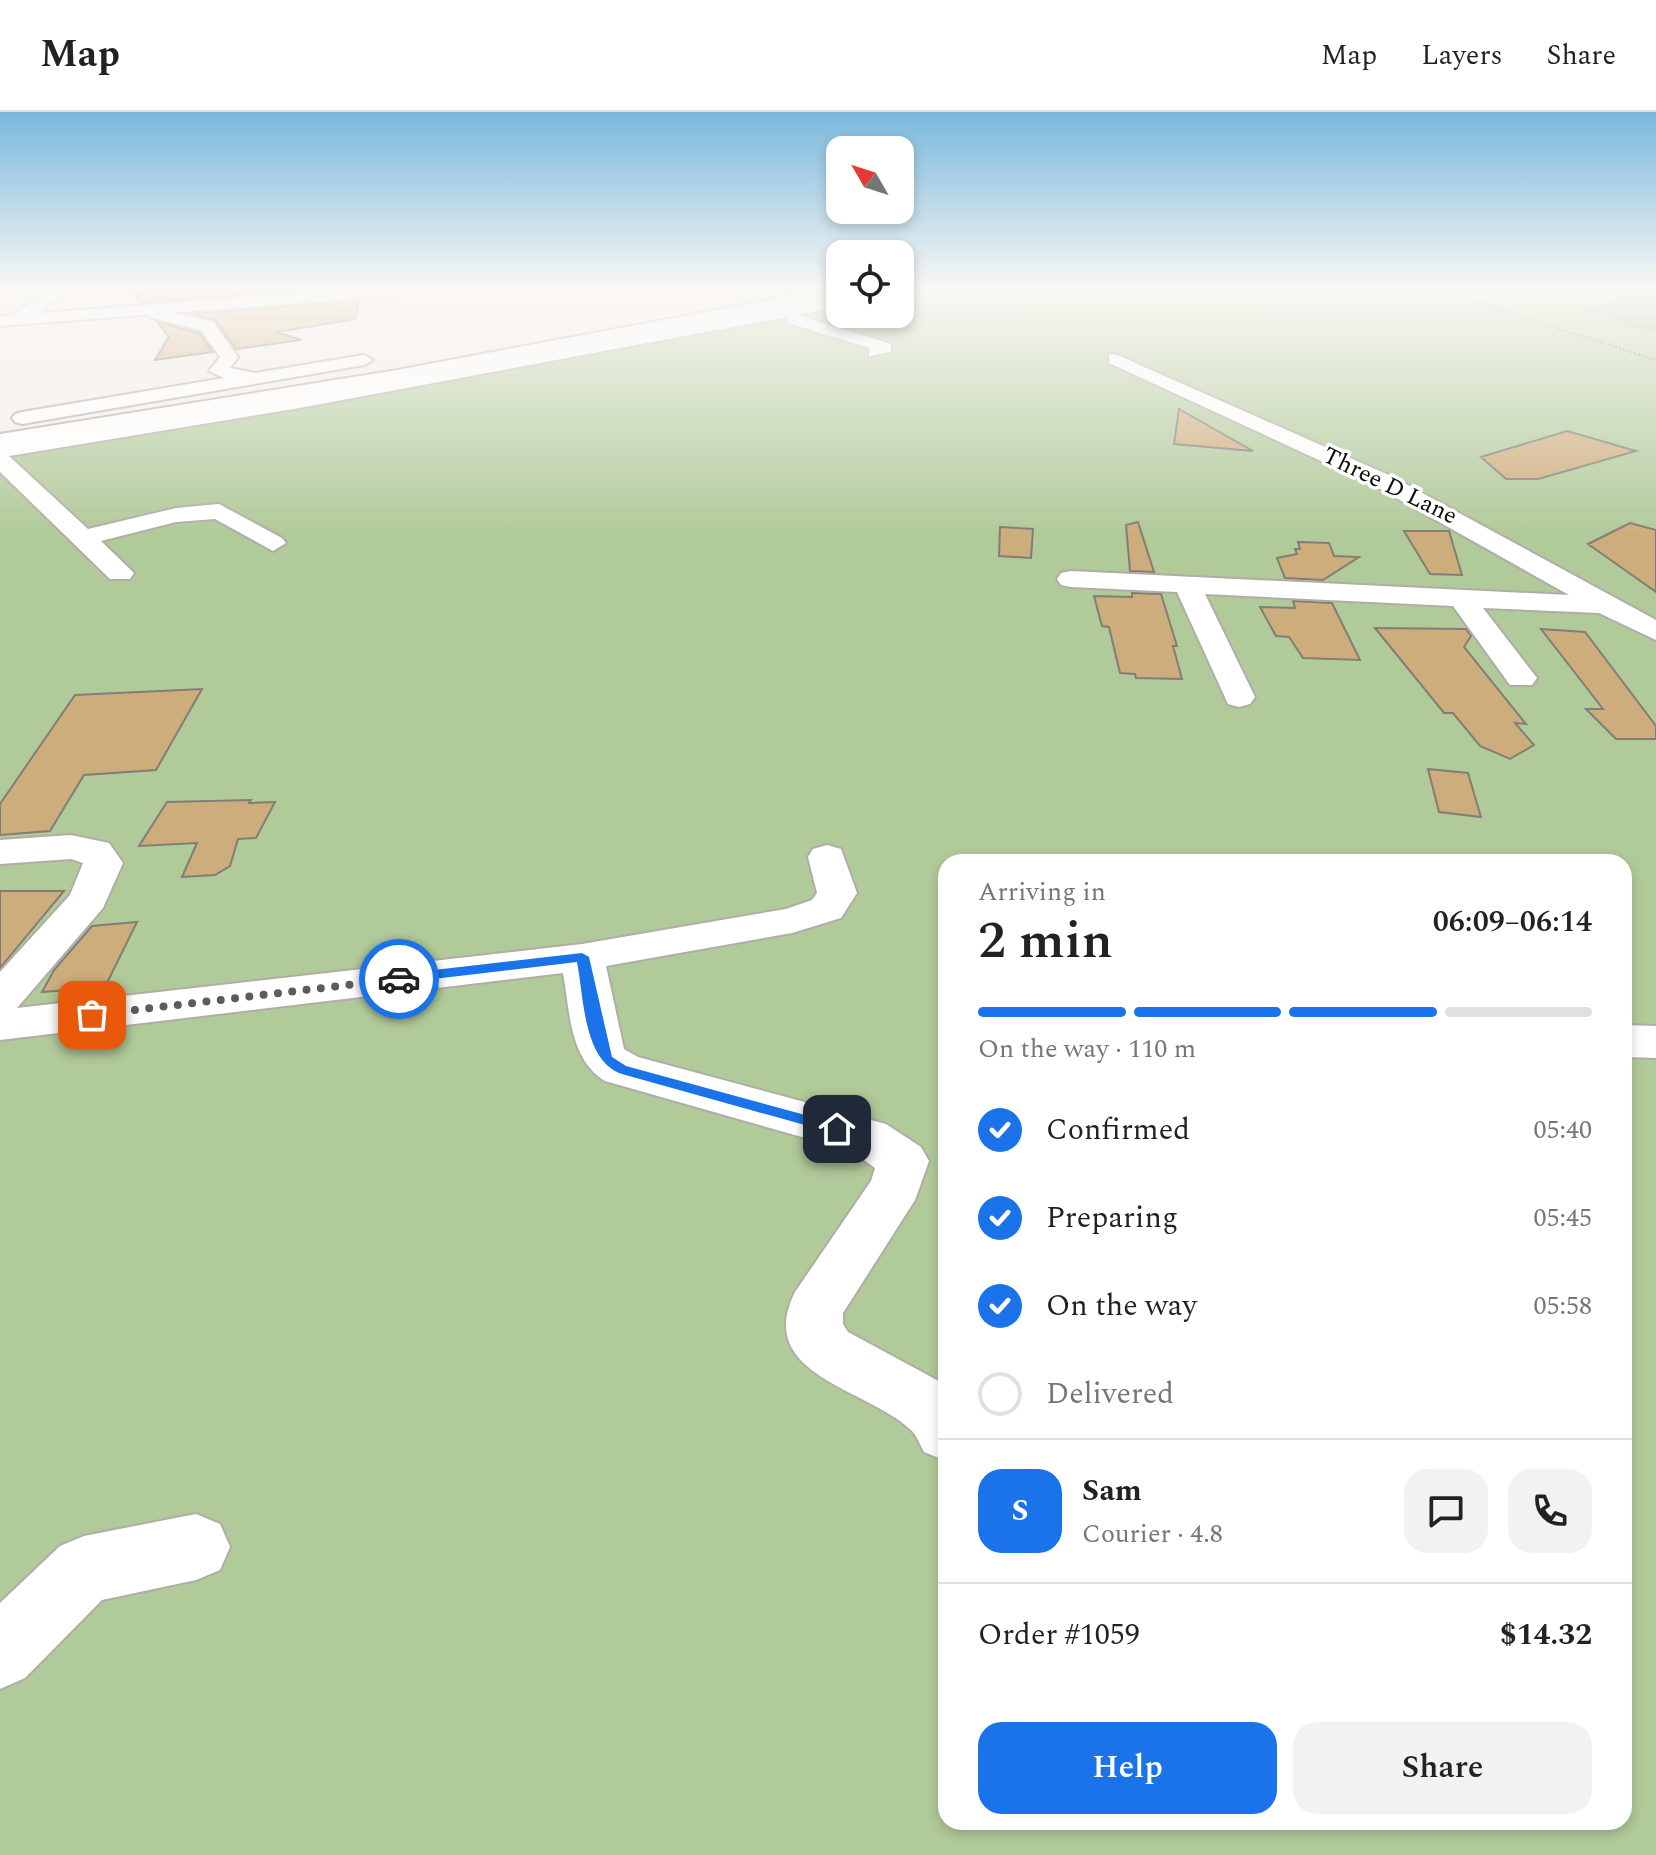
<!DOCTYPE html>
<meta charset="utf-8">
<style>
:root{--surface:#fff;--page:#f2f2f2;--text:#222;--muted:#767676;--line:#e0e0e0;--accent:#1a73e8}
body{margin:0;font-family:Spectral,serif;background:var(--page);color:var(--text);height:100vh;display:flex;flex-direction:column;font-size:30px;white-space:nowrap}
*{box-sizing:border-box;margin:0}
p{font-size:26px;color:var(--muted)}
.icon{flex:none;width:44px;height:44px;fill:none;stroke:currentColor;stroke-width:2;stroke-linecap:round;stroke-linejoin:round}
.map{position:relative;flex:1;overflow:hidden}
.drawer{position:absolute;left:938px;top:742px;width:694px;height:976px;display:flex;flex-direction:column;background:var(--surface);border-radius:24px;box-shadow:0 4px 12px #0003}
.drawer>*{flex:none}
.needle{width:52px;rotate:309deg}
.controls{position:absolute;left:826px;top:24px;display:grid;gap:16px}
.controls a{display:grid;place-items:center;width:88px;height:88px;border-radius:16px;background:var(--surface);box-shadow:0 4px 12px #0003;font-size:40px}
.pin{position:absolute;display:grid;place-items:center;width:68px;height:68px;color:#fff;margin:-34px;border-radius:16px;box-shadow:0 4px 12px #0006}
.courier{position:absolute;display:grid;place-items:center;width:80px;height:80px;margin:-40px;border:6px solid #1a73e8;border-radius:50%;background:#fff;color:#222;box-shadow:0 2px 10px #0007}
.headline em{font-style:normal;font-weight:600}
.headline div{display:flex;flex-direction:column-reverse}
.headline{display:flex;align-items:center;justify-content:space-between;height:136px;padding:0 40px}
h1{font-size:52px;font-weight:600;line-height:60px}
.bar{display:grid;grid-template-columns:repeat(4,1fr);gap:12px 8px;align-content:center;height:96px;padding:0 40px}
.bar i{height:10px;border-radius:6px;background:var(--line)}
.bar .current{background:var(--accent)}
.bar p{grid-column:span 4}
.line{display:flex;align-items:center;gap:20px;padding:0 40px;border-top:2px solid var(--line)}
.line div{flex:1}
.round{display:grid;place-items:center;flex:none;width:84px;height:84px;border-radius:24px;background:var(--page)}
ol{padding:0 40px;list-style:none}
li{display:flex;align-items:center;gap:24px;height:88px}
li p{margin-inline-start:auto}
li .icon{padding:8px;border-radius:50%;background:var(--accent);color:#fff;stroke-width:4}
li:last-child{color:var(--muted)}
li i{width:44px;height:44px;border:4px solid var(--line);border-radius:50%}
.button{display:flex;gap:16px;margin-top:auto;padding:16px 40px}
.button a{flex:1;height:92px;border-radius:24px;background:var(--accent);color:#fff;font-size:32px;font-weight:600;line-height:92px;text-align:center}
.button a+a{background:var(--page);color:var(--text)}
header{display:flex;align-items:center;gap:48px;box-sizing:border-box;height:112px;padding:0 40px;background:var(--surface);border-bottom:2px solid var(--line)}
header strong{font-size:38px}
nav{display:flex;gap:44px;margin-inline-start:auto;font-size:28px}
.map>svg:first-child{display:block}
.green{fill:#b1ca9a;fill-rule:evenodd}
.forest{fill:#9db685}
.building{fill:#cead7d;stroke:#827e77;stroke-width:2}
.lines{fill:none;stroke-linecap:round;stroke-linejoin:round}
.minor-casing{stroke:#b1ada6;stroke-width:4}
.major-casing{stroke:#b1ada6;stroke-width:4}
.highway-casing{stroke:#b1ada6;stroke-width:4}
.path{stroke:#807d78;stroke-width:2;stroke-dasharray:2 2;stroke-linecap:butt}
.minor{fill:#fff;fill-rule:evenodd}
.major{fill:#fff;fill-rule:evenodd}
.highway{fill:#fff;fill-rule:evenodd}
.route{fill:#1a73e8}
.done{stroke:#5e5b58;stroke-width:8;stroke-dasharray:0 14.4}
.labels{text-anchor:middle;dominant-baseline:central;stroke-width:7;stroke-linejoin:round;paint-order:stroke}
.far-street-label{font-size:24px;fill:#0e0c0a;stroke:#fff}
</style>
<header>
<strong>Map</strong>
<nav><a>Map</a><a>Layers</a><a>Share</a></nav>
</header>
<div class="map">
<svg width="1656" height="1743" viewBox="0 0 1656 1743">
<rect width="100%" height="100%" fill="#f4efe8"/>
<!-- green -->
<path class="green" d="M914,178h742v1565h-1656v-1402l840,-149v10h60v-21zM946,750h678v960h-678z"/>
<!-- forest -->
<path class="forest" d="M1650,178h6v44l-76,-23z"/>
<!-- building -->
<path class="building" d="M200,178h108l-168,12 -6,-8z
M359,189l-4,18 -78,13 24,8 -65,9 -21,-29 -23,-6z
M157,210l42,11 14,19 -58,8 14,-23z
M1179,297l74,42 -79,-7z
M1567,319l69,20 -98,28h-32l-25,-22z
M1138,410l16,50 -24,-1 -4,-46z
M1630,411l26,7v62l-68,-48z
M1000,415l33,2 -2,29 -32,-2z
M1404,419h45l13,44 -32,-1z
M1298,430l31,1 5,13 25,1 -36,23 -38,-2 -8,-20 20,-4 -2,-5h5z
M1132,481l29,1 16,52h-4l9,33 -46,-1 -1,-4 -15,-1 -11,-46 -7,-1 -8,-30 38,1z
M1293,489l39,2 28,57 -57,-2 -14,-21 -13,-1 -16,-29 35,1z
M1375,516l91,1 5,7 -7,11 62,77 -11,-1 19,22 -24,14 -30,-13 -27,-33h-9z
M1541,517l44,3 71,94v13h-40l-30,-30h17z
M202,577l-46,81 -72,5 -34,56 -50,4v-31l75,-109z
M1428,657l40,4 13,44 -42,-5z
M251,688l-2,3 26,-1 -19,36 -18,1 -8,27 -15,9 -33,2 15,-34 -58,3 28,-44z
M0,779h64l-64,77z
M137,810l-32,65 -63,5 12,-22 38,-44z"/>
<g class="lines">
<defs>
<path id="minor" d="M52,178h18l-48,34h-12v-8z
M900,178h11l-11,5z
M840,185v10l-43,8 94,29v8l-22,4v-8l-81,-25 -1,-6 -493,92 -285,47 79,73 88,-21 43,-4 63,34 4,5 -13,8 -58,-32 -39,3 -75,19 33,32 -4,6h-20l-110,-107v-28l294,-47z
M153,193l11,6 49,11 25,35 -8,11 25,5 109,-18 9,5 -9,5 -342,59 -7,-2 -3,-4 3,-4 7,-2 202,-34 -15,-7 11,-14 -19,-27 -49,-12 -7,-8z
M1115,242l276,122 265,144v20l-57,-27 -116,-5 54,70 -5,7h-22l-57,-79 -248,-12 50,103 -5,7 -11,3 -11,-3 -51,-112 -106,-5 -10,-2 -4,-6 4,-6 10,-2 498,24 -194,-109 -266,-123v-8z
M71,723l38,8 14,20 -20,45 -86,100 565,-64 204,-35 26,-9 5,-7 -9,-36 5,-8 14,-4 14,4 16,44 -16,25 -49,15 -186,33 18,83 14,8 248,67 35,23 8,14 -14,39 -72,113v11l5,8 98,53v76l-22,-9c-4,-7 -7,-16 -12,-21 -43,-43 -159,-55 -117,-139l76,-111 4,-13 -24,-17 -246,-70c-36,-22 -35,-70 -42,-108l-563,67v-68l70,-77 13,-32 -12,-4 -71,5v-24z
M1624,913l32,1v32l-32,-1z
M196,1402l24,10 10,23 -10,23 -24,10 -94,20 -77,78 -25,11v-86l60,-57 24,-10z"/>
<path id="major" d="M345,178h65l-8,5 -402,31v-10z"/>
<path id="highway" d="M822,178h18v6l-443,86 -397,64v-12l397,-64z"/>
</defs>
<!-- minor casing -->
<use href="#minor" class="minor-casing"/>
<!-- major casing -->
<use href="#major" class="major-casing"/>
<!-- highway casing -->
<use href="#highway" class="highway-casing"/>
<!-- path -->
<path class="path" d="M1452,178l-10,1 214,69"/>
<!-- minor -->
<use href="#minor" class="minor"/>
<!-- major -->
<use href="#major" class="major"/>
<!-- highway -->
<use href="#highway" class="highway"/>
</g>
<!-- sky -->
<linearGradient id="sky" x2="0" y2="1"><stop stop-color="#7ab8dc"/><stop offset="0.42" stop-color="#faf8f5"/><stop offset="1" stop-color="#faf8f5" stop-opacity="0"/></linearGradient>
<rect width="1656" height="422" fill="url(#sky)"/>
<!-- route -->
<path class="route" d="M582,841l7,4 23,100 14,9 216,59v7l-5,2 -215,-60c-39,-13 -38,-77 -45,-112l-178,21 -7,-4 7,-5z"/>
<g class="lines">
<!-- done -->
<path class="done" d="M92,903l307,-36"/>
</g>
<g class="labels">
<!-- far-street labels -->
<g class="far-street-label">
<text transform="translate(1390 374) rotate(26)">Three D Lane</text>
</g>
</g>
</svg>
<div class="controls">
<a><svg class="needle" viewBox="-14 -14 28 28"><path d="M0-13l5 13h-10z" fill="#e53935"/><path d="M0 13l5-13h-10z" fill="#767676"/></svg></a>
<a><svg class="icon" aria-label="locate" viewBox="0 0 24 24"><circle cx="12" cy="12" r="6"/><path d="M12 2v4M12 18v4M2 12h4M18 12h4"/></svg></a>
</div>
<div class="pin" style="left:92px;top:903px;background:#ea580c"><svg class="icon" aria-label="bag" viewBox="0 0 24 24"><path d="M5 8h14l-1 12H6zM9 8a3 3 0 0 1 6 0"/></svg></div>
<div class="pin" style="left:837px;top:1017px;background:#1f2937"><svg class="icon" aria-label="home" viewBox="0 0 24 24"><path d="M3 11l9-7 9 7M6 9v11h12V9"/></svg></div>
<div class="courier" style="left:399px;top:867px"><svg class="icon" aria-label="car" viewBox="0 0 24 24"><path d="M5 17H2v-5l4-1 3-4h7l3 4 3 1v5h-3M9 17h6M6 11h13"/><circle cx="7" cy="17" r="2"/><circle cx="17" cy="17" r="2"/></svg></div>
<section class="drawer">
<div class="headline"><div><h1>2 min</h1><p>Arriving in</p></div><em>06:09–06:14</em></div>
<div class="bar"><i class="current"></i><i class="current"></i><i class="current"></i><i></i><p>On the way · 110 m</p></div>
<ol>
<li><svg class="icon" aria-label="check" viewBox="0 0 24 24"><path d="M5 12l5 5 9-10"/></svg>Confirmed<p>05:40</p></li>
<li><svg class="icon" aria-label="check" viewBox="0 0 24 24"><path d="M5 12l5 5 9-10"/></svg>Preparing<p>05:45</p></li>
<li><svg class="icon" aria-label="check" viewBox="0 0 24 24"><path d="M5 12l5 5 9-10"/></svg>On the way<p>05:58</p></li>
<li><i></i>Delivered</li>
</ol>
<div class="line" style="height:144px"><b class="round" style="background:var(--accent);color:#fff">S</b><div><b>Sam</b><p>Courier · 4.8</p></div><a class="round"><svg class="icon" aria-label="chat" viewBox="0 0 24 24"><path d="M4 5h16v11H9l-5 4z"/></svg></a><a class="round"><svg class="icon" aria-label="phone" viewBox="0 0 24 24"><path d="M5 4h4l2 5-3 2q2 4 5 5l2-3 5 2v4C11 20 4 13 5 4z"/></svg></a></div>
<div class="line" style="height:104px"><div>Order #1059</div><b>$14.32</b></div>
<div class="button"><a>Help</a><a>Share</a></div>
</section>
</div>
